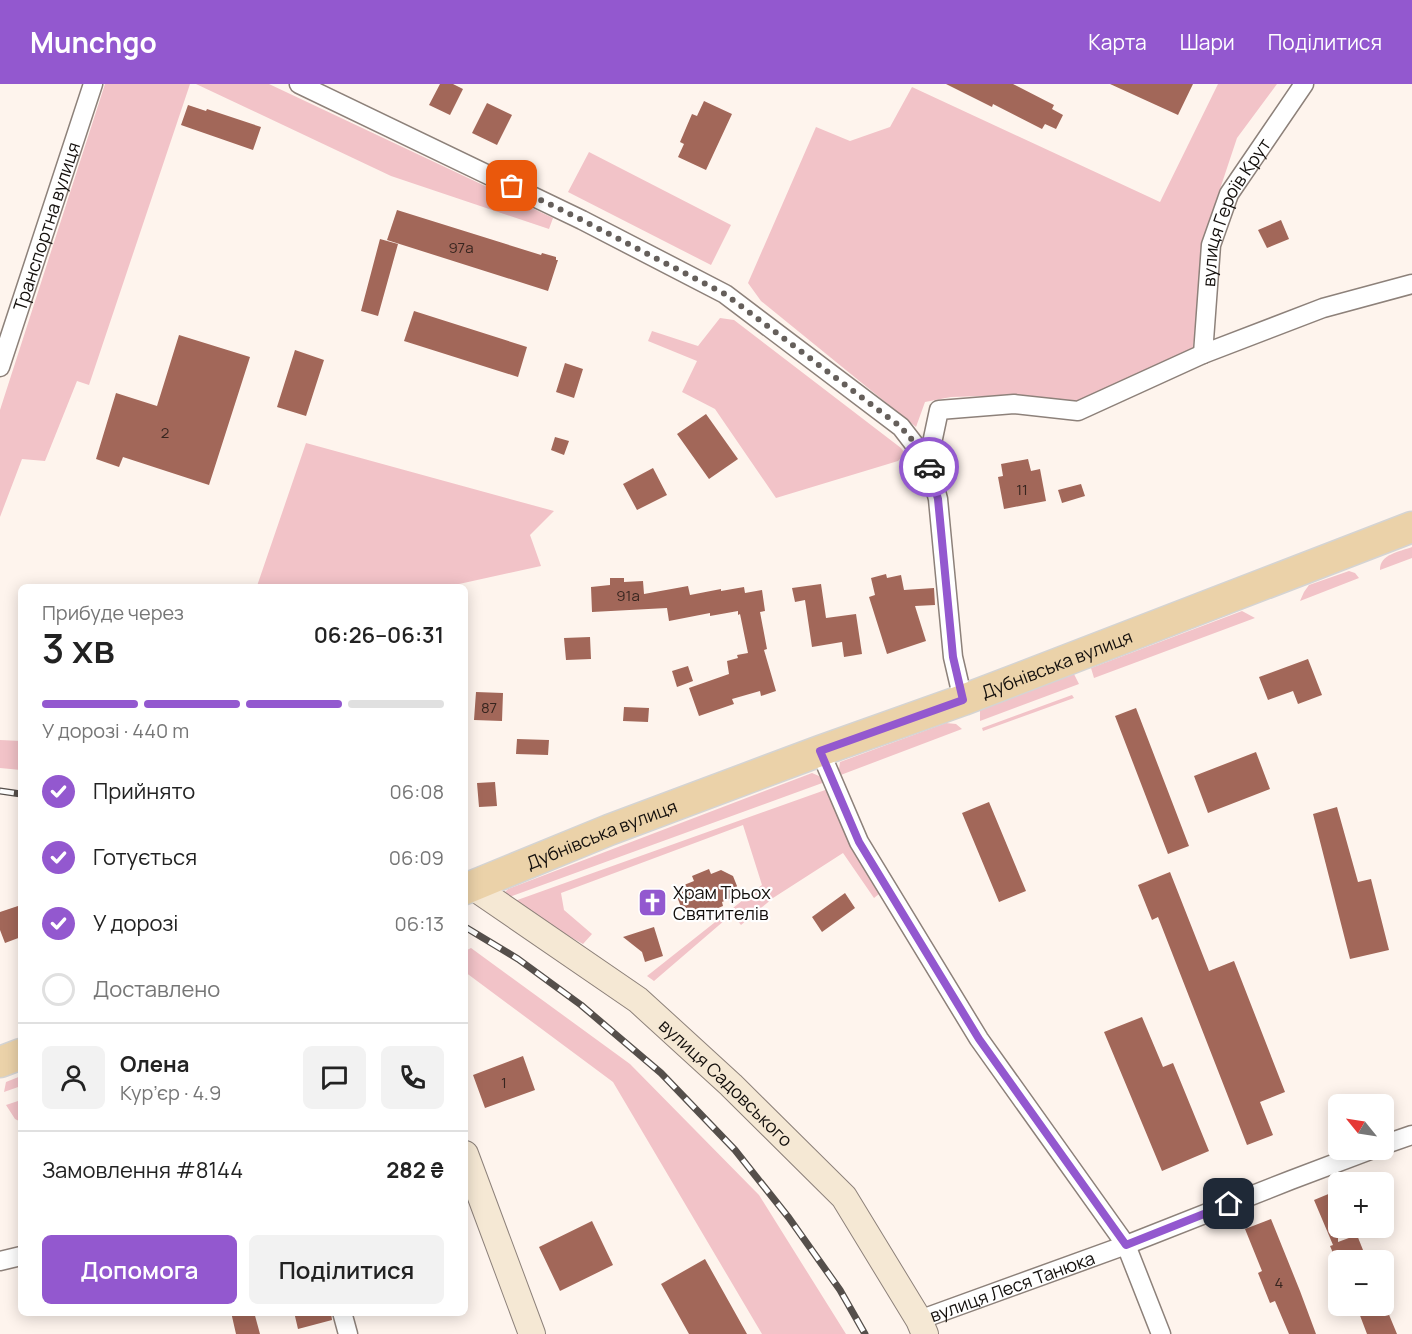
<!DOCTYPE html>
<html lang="uk">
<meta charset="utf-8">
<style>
:root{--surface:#fff;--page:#f2f2f2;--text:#222;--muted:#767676;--line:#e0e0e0;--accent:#9358cf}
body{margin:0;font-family:Manrope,sans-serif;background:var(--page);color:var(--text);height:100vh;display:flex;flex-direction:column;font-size:22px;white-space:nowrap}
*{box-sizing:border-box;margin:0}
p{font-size:20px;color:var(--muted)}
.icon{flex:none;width:33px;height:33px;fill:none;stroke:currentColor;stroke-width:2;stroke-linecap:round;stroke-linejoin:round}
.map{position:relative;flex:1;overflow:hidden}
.drawer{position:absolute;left:18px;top:500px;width:450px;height:732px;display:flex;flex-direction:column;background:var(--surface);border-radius:9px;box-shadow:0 3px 15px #0003}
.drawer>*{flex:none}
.needle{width:39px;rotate:300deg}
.buttons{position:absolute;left:1328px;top:1010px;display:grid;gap:12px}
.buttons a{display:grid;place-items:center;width:66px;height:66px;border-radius:9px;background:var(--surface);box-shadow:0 3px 15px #0003;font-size:30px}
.pin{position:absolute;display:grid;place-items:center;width:51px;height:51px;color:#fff;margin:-26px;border-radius:12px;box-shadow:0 3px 9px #0006}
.courier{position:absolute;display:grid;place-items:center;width:60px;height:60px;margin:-30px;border:4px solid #9358cf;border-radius:50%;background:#fff;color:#222;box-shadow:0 2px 8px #0007}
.overview em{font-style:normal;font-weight:600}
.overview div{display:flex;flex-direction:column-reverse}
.overview{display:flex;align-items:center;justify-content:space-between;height:102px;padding:0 24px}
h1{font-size:39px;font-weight:600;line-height:45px}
.bar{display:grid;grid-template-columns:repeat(4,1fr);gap:9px 6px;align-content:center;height:72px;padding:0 24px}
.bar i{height:8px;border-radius:4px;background:var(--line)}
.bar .active{background:var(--accent)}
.bar p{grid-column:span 4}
.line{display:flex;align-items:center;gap:15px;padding:0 24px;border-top:2px solid var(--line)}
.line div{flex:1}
.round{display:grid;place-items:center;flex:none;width:63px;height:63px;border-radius:9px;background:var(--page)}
ol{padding:0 24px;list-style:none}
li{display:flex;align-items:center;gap:18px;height:66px}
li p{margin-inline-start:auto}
li .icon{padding:6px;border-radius:50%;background:var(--accent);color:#fff;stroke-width:4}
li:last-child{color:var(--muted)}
li i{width:33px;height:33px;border:3px solid var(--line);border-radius:50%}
.cta{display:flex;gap:12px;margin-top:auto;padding:12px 24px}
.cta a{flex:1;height:69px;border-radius:9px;background:var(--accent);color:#fff;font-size:24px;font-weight:600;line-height:69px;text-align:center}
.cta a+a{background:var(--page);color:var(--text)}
header{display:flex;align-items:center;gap:36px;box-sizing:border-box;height:84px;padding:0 30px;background:var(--accent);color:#fff}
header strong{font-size:28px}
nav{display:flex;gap:33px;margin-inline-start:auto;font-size:21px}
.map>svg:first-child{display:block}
.green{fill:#f2c3c8}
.building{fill:#a26759}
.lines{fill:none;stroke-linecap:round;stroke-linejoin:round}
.street-casing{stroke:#8d817a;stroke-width:21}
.secondary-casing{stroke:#8d817a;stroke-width:28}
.primary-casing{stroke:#d5d4d3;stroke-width:33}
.street{stroke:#fff;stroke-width:18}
.secondary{stroke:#f5e8d4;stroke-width:26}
.primary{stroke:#ebd2a9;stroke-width:30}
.rail-casing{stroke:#554f4b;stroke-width:7}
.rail{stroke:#fff;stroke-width:4.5;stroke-dasharray:14;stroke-linecap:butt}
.done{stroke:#655f5b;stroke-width:6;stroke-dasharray:0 10.8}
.route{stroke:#9358cf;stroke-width:8}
.labels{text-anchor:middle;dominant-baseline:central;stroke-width:4.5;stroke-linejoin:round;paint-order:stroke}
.number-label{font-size:15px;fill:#37251f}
.street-label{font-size:18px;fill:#130f0c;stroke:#fff}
.poi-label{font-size:18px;fill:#130f0c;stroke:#fff;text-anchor:start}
</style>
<header>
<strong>Munchgo</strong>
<nav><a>Карта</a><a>Шари</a><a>Поділитися</a></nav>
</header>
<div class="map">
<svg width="1412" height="1250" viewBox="0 0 1412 1250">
<rect width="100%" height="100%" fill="#fef4ed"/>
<!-- green -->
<path class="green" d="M105,0h85l-101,301 -12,-4 -32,80 -23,-2 -22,58v-107z
M196,0h73l284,134 -4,11 -158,-53z
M1218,0h59l-40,54 -34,102 -10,111 -114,53 -62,-9 -66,2 -26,5 -9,25 -155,-126 -13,-18 68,-156 34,14 40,-14 22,-40 248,115z
M589,68l142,73 -20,40 -143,-73z
M720,234l14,2 167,128 3,4 -2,5 -4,4 -122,37 -61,-89 -33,-17 15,-31 -49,-20 4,-10 46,15z
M306,359l248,68 -24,24 11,31 -91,20h-193z
M1412,463v11l-32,12c0,-16 19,-18 32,-23z
M1349,487l6,2 4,5 -59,23 4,-9 5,-7z
M1242,527l13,7 -161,60 -3,-10z
M1074,590l5,10 -99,37v-11z
M1072,611l2,3 -91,33 -1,-3z
M946,639l10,1 6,5 -124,47 2,-14z
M0,656l21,1v29l-21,-2z
M812,689l7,3 6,6 -321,117 -1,-5 5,-5z
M828,705l24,57 27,48 -5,4 -31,-45 -70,45 -32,27 -9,-11 -78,67 -7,-5 115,-91 -19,-60 -182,68 3,17 28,24 -9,10 -74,-41z
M471,864l159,116 129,131 87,139h-84l-149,-252 -148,-110v-21z
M21,992v10l-17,6 2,-10z
M21,1016v22l-6,-3 -9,-14z"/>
<!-- building -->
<path class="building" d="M440,0h13l10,5 -13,26 -21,-10z
M946,0h67l41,21 -2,4 11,6 -7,14 -11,-5 -3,5 -49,-25 -1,3z
M1110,0h83l-15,31z
M704,17l28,13 -26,56 -28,-13 6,-13 -4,-2 12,-28 5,2z
M487,19l25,12 -15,30 -25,-12z
M188,21l18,6 1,-2 54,18 -8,23 -72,-25z
M397,126l144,45 1,-2 14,4v3h2l-10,31 -161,-51z
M1281,136l8,19 -22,9 -9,-18z
M380,155l18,5 -20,72 -17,-5z
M414,227l113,36 -9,30 -114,-36z
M179,251l71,22 -41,128 -86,-28 -4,10 -23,-8 20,-66 41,13z
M295,266l29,10 -18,56 -29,-9z
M565,279l18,6 -9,29 -18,-6z
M706,330l32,45 -29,20 -32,-45z
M555,353l14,4 -5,14 -13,-5z
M1028,375l3,12 9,-2 6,32 -42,8 -6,-32 5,-1 -2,-12z
M653,384l14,27 -30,15 -14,-26z
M1081,400l4,12 -23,7 -4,-13z
M886,490l1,4 14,-3 3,15 30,-2 1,17 -20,1 11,35 -39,13 -18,-57 6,-2 -4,-17z
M610,494h14v4l19,-1 1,13 44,-8 2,9 31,-6v2l23,-4 1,6 17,-3 3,21 -5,1 7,37 -3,1 12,41 -15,5 -1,-5 -28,8 2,5 -35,12 -10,-28 40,-14 -2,-13 11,-3 -1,-3 11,-2 -8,-39 -2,1v-4l-28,5v-3l-41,8 -2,-13 -75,4 -1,-25 19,-2z
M821,500l5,34 30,-4 6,40 -18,3 -2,-15 -30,5 -7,-47 -10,2 -3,-14z
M590,553l1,22 -25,1 -2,-22z
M1308,575l14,36 -24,9 -5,-13 -25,9 -9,-23z
M688,582l5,15 -16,6 -5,-16z
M476,608l27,1 -1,28 -28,-1z
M624,623l25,1 -1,14 -25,-1z
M1136,624l53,138 -21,8 -53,-138z
M517,655l32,1 -1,15 -32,-1z
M1256,668l14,37 -62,24 -14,-37z
M495,698l2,24 -18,1 -2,-24z
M989,718l37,89 -27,11 -37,-89z
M1337,723l21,75 13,-3 18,71 -39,9 -37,-145z
M709,785l2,5 10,-4 12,6 4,10 -6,12 -9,4 1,4 -17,7 -1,-4 -20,8 -11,-28 20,-8 -2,-5z
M1170,788l39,99 25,-10 51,131 -25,10 13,33 -26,10 -89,-228 -6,3 -14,-35z
M845,809l10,15 -33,24 -10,-15z
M21,821v32l-16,6 -5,-13v-18z
M654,843l9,29 -18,6 -3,-10 -19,-15z
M1142,933l21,50 10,-4 36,88 -47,20 -58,-139z
M523,972l12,34 -50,18 -12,-33z
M1338,1106v52l19,-7 10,25h-31l-6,-14 3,-1 -19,-45z
M1271,1135l29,72 16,43h-27l-14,-33 -5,2 -12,-30 4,-2 -17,-42z
M592,1137l21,44 -53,26 -21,-44z
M705,1175l42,75h-58l-28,-50z
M1356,1221h29l12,29h-30z
M231,1228h23l6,22h-24z
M294,1228h37l1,8 -34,9z"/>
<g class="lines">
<defs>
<g id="street">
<path d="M299,0l283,136 143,74 176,133 27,35 10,37 15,158 10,43"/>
<path id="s1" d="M1203,270l8,-109 18,-51 75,-110"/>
<path id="s2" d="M0,283l93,-283"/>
<path d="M928,378l11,-52 75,-6 64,7 125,-57 120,-46 89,-24"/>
<path d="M820,667l39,91 120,197 147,206 35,89"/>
<path d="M1383,1061l29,-10"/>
<path d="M0,1177l21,-5"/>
<path d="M342,1228l6,22"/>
<path id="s3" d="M919,1236l207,-75 165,-65 82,-31"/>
</g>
<g id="secondary">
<path id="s4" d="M472,802l166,114 93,85 113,112 75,123 6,14"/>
<path d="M465,1070l67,180"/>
</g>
<g id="primary">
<path id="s5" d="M465,805l144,-59 211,-79 143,-51 449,-173"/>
<path d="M0,978l21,-8"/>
</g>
</defs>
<!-- street casing -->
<use href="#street" class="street-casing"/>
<!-- secondary casing -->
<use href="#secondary" class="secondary-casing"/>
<!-- primary casing -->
<use href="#primary" class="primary-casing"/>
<!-- street -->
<use href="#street" class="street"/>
<!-- secondary -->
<use href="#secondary" class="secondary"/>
<!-- primary -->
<use href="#primary" class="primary"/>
<defs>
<path id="rail" d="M0,707l21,3
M465,843l53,32 63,46 80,68 74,77 54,68 51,72 25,44"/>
</defs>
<!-- rail casing -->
<use href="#rail" class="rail-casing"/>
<!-- rail -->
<use href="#rail" class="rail"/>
</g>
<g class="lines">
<!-- done -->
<path class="done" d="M512,102l70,34 143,74 176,133c10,12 23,25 28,40"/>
<!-- route -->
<path class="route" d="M929,383l9,32 15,158 10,43 -143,51 39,91 120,197 147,206 103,-41"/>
</g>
<!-- icons -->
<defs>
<symbol id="church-square" viewBox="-11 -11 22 22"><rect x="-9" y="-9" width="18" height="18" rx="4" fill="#9358cf" stroke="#fff"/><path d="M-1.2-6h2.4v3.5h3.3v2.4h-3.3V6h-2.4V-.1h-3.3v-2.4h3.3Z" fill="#fff"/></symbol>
</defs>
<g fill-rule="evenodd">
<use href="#church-square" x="636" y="802" width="33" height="33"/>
</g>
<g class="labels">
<!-- number labels -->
<g class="number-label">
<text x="461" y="163">97а</text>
<text x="165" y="348">2</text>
<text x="1022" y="405">11</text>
<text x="628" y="511">91а</text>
<text x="489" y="623">87</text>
<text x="504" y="998">1</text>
<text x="1279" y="1198">4</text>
</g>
<!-- street labels -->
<g class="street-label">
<text stroke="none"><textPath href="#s1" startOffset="148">вулиця Героїв Крут</textPath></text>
<text stroke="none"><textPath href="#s2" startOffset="148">Транспортна вулиця</textPath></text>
<text stroke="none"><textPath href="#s5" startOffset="633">Дубнівська вулиця</textPath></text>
<text stroke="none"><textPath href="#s5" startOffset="147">Дубнівська вулиця</textPath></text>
<text stroke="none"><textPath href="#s4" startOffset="322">вулиця Садовського</textPath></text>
<text stroke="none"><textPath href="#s3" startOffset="99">вулиця Леся Танюка</textPath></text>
</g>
<!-- poi labels -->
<g class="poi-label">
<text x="673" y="808">Храм Трьох<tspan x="673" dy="21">Святителів</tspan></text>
</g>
</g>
</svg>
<div class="buttons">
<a><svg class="needle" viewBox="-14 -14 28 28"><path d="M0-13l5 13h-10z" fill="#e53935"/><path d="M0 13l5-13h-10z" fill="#767676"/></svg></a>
<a>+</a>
<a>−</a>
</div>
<div class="pin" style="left:512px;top:102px;background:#ea580c"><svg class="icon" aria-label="bag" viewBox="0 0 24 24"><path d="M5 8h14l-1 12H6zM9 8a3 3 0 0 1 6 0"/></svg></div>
<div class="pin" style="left:1229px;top:1120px;background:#1f2937"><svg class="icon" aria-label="home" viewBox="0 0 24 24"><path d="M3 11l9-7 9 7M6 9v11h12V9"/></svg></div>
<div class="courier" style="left:929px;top:383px"><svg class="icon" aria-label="car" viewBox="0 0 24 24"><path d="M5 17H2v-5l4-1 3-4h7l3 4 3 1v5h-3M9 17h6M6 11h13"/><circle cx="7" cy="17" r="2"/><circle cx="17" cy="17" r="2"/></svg></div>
<section class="drawer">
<div class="overview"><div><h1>3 хв</h1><p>Прибуде через</p></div><em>06:26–06:31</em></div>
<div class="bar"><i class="active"></i><i class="active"></i><i class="active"></i><i></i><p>У дорозі · 440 m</p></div>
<ol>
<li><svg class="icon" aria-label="check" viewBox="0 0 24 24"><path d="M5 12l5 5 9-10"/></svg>Прийнято<p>06:08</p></li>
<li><svg class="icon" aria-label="check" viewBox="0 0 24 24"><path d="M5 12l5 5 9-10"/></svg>Готується<p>06:09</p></li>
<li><svg class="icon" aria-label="check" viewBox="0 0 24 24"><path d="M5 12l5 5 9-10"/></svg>У дорозі<p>06:13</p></li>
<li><i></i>Доставлено</li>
</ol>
<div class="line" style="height:108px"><a class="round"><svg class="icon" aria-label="person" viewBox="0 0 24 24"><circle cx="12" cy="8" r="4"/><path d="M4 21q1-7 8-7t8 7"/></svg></a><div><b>Олена</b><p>Кур’єр · 4.9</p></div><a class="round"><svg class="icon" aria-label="chat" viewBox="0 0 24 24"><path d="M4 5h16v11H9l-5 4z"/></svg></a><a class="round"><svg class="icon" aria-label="phone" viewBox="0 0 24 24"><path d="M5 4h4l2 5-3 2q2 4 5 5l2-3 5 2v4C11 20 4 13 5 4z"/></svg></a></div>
<div class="line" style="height:78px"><div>Замовлення #8144</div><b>282 ₴</b></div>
<div class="cta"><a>Допомога</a><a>Поділитися</a></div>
</section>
</div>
